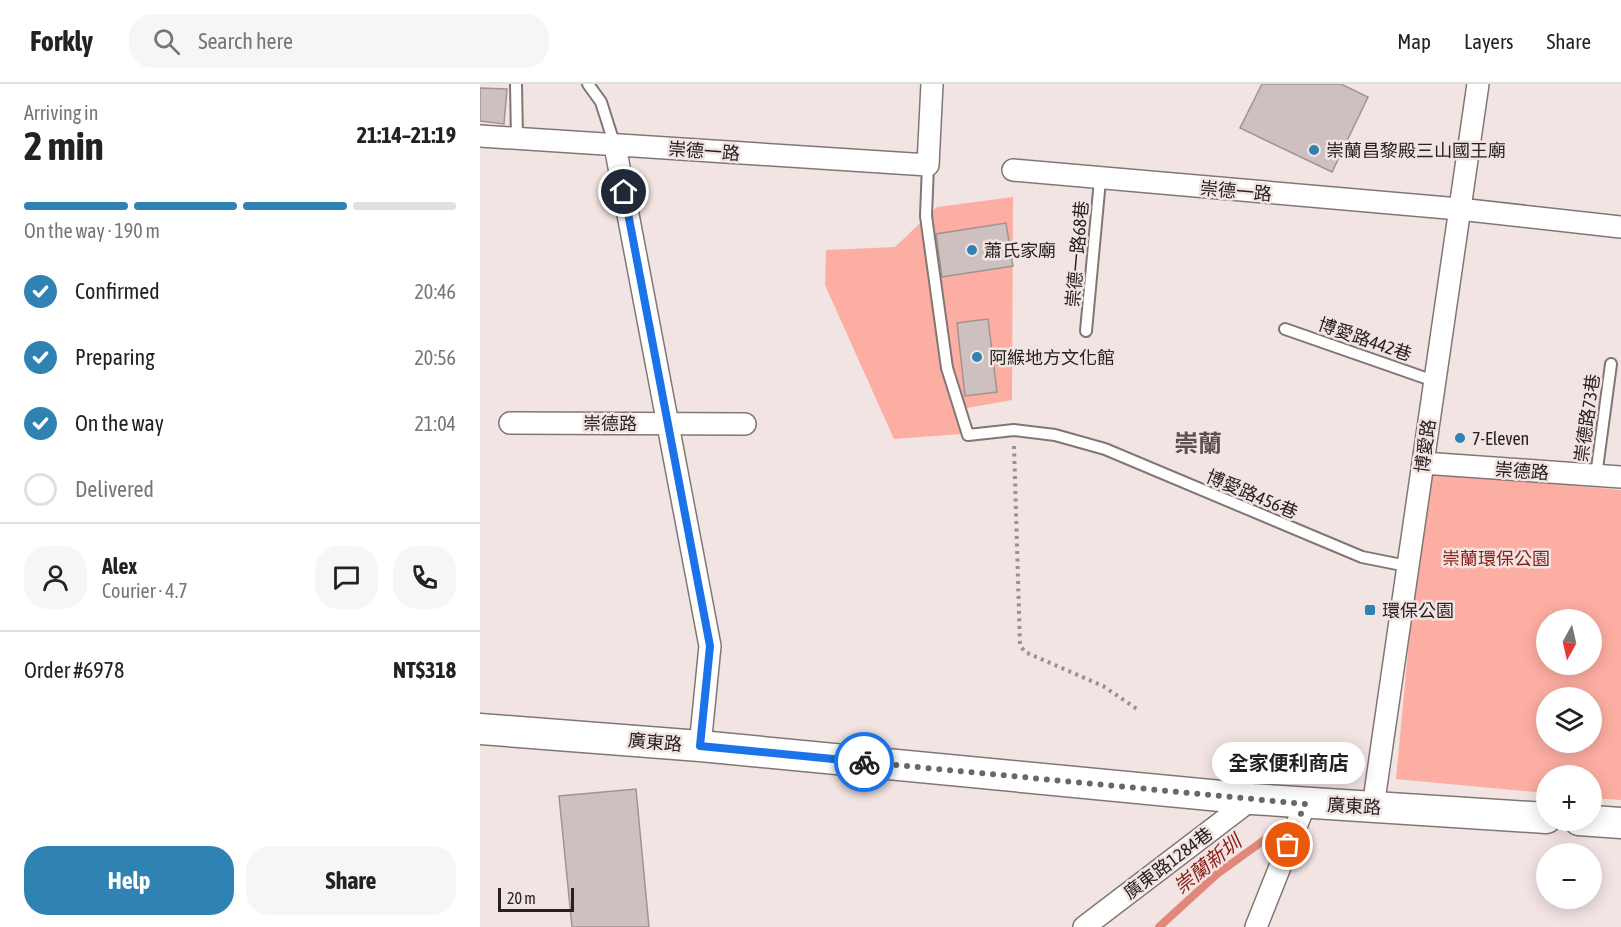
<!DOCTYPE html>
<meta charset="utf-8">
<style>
:root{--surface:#fff;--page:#f6f6f6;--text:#222;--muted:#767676;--line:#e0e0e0;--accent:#3082b3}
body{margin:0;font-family:"Asap Condensed","Noto Sans TC",sans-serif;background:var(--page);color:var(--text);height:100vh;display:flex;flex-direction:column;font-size:22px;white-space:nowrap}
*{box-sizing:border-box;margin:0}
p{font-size:20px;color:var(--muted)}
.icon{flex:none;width:33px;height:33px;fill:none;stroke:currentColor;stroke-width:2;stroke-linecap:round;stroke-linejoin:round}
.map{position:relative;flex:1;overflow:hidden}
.panel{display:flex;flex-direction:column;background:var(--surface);width:480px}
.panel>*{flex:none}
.needle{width:39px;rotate:188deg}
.controls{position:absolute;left:1056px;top:525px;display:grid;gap:12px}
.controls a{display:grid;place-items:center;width:66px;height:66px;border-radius:50%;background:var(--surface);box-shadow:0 3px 15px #0003;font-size:30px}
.scale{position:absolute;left:18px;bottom:15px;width:76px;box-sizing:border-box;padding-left:6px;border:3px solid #262221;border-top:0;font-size:16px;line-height:21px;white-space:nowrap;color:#262221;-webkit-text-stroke:4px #f2e4e2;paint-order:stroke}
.pin{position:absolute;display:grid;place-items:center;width:51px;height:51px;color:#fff;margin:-26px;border:3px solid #fff;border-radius:50%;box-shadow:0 2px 6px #0007}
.courier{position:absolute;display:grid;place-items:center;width:60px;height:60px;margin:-30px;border:4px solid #1a73e8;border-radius:50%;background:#fff;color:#222;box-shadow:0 2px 8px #0007}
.bubble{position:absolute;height:42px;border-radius:21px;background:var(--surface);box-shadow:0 3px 15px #0003;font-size:20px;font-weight:700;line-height:42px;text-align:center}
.summary em{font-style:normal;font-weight:700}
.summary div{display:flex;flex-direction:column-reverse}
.summary{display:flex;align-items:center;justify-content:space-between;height:102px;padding:0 24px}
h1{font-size:39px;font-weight:700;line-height:45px}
.bar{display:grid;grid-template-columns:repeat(4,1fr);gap:9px 6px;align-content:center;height:72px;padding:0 24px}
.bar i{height:8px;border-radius:4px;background:var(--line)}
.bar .selected{background:var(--accent)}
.bar p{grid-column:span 4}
.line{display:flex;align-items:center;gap:15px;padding:0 24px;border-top:2px solid var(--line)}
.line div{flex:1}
.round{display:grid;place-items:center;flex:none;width:63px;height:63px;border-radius:24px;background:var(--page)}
ol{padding:0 24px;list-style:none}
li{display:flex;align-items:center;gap:18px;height:66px}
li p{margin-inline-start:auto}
li .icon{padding:6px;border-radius:50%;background:var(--accent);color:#fff;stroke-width:4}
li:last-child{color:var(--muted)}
li i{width:33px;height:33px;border:3px solid var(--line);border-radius:50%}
.primary-button{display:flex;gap:12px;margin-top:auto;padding:12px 24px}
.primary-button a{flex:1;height:69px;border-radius:24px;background:var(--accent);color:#fff;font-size:24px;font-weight:700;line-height:69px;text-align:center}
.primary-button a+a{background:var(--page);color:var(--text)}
header{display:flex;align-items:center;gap:36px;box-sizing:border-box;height:84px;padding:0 30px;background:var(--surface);border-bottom:2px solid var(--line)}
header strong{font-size:28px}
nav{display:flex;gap:33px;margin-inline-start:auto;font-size:21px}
.search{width:420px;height:54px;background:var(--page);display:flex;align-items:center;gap:15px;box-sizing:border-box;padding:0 21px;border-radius:24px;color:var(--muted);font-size:22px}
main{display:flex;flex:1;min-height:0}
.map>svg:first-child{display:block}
.green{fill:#fdaea2;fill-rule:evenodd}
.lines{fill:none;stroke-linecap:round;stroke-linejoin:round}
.stream{stroke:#e2887b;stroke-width:8}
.building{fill:#cec0be;stroke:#a09391;stroke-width:1.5}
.lane-casing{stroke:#827674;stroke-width:14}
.street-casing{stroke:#827674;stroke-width:24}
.secondary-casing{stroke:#827674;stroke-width:33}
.path{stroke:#9a918f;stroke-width:4;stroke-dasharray:3 4.5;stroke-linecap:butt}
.lane{stroke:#fff;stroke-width:10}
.street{stroke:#fff;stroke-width:21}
.secondary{stroke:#fff;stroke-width:30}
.done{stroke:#6d6665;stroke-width:6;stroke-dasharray:0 10.8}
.route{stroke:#1a73e8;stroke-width:8}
.poi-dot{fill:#3082b3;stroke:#f2e4e2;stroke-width:2}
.labels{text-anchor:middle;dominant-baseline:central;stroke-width:5;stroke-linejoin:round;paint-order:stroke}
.poi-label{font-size:18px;fill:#262221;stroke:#f2e4e2;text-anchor:start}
.street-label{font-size:18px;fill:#262221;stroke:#f2e4e2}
.park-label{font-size:18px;fill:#8a2119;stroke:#f2e4e2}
.water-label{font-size:20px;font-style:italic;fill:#891f17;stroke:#f2e4e2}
.district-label{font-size:24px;font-weight:bold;fill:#5b504e;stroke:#f2e4e2}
</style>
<header>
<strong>Forkly</strong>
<div class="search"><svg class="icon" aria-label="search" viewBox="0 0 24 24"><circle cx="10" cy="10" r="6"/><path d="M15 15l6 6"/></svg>Search here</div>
<nav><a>Map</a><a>Layers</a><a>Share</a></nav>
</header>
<main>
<section class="panel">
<div class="summary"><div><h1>2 min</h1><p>Arriving in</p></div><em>21:14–21:19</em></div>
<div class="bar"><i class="selected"></i><i class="selected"></i><i class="selected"></i><i></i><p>On the way · 190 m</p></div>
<ol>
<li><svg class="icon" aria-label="check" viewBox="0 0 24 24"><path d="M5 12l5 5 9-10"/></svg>Confirmed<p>20:46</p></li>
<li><svg class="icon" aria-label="check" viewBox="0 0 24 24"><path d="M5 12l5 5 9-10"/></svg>Preparing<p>20:56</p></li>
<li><svg class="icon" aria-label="check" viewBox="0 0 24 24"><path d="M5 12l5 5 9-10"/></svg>On the way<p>21:04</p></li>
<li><i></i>Delivered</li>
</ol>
<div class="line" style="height:108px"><a class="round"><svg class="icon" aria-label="person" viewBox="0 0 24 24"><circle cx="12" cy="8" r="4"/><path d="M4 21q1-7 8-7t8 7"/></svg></a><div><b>Alex</b><p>Courier · 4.7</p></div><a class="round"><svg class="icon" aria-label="chat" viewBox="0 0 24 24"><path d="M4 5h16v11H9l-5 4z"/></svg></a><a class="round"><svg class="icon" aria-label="phone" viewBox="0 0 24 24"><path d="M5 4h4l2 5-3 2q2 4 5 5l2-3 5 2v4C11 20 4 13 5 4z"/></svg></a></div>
<div class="line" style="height:78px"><div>Order #6978</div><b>NT$318</b></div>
<div class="primary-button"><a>Help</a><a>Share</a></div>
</section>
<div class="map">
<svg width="1141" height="843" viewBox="0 0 1141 843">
<rect width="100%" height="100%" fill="#f2e4e2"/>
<!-- green -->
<path class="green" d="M533,113l-1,203 -45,8 -5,26 -68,5 -69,-154 1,-35 69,-3 42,-40zM526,139l6,43 -74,11 -7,-42zM508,236l9,72 -32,4 -8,-73z
M945,387l196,19v310l-29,-2v-22h-46v17l-150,-14zM1066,536h46v44h-46zM1066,614h46v44h-46z"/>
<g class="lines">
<!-- stream -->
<path class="stream" d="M679,843l58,-53 61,-44"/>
</g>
<!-- building -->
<path class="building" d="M782,0h79l27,13 -36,75 -92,-44z
M0,4l27,1 -3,35 -24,-3z
M526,139l7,43 -71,11 -6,-43z
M508,235l9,73 -32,4 -8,-73z
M156,705l13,138h-77l-13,-131z"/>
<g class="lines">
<defs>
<path id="lane" d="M36,0l1,55
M108,0l13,18 14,44
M448,81l-2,51 21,152 21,67 46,-5 41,5 50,14 257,108 45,9
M805,245l149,52
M606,247l14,-151
M1116,392l15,-112"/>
<path id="street" d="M0,52l448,29 4,-81
M135,62l95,500 -10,100
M533,86l446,39 162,18
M30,339l235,1
M943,379l198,14
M893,723l105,-723
M604,843l168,-128
M776,843l49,-123"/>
<path id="secondary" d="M0,645l220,17 552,53 294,19
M1099,736l42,3"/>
</defs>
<!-- lane casing -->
<use href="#lane" class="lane-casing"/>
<!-- street casing -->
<use href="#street" class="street-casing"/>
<!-- secondary casing -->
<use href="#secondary" class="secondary-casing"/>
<!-- path -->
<path class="path" d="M534,362l6,199 5,7 78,34 34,23"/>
<!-- lane -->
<use href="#lane" class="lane"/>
<!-- street -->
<use href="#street" class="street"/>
<!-- secondary -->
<use href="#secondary" class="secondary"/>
</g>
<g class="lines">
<!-- done -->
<path class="done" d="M384,678l441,42 -17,41"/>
<!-- route -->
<path class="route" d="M144,108l86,454 -10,100 164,16"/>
</g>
<!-- markers -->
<g class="poi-dot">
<circle cx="834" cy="66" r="6"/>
<circle cx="492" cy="166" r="6"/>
<circle cx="497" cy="273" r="6"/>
<circle cx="980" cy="354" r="6"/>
<rect x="884" y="520" width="12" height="12" rx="3"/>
</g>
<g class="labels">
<!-- poi labels -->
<g class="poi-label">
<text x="846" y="66">崇蘭昌黎殿三山國王廟</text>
<text x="504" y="166">蕭氏家廟</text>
<text x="509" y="273">阿緱地方文化館</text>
<text x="992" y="354">7-Eleven</text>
<text x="902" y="526">環保公園</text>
</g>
<!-- street labels -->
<g class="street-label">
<text transform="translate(224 67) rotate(4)">崇德一路</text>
<text transform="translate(756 107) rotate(5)">崇德一路</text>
<text transform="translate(597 170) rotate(-85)">崇德一路68巷</text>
<text transform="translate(885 255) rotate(19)">博愛路442巷</text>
<text transform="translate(1107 334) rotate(-82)">崇德路73巷</text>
<text x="130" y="339">崇德路</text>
<text transform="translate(945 362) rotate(-82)">博愛路</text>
<text transform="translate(1042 387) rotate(4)">崇德路</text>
<text transform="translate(772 410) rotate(23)">博愛路456巷</text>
<text transform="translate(175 658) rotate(5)">廣東路</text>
<text transform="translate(874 722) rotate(3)">廣東路</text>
<text transform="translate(688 779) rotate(-37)">廣東路1284巷</text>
</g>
<!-- park labels -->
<g class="park-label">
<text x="1016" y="474">崇蘭環保公園</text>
</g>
<!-- water labels -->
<g class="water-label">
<text transform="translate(727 780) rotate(-39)">崇蘭新圳</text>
</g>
<!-- district labels -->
<g class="district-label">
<text x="718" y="359">崇蘭</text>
</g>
</g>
</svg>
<div class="controls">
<a><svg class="needle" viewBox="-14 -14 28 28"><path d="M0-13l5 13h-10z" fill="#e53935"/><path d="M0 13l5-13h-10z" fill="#767676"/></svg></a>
<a><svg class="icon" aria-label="layers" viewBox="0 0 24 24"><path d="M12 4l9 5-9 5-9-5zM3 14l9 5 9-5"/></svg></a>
<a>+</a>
<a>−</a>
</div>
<div class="scale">20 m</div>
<div class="pin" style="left:808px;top:761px;background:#ea580c"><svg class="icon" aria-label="bag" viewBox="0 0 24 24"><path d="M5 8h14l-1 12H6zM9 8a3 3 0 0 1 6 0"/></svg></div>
<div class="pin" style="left:144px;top:108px;background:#1f2937"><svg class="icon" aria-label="home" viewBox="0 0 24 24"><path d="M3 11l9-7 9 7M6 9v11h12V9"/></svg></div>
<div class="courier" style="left:384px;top:678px"><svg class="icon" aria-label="bike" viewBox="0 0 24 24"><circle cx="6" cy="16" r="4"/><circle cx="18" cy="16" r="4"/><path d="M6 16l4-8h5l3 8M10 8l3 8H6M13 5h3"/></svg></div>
<div class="bubble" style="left:732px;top:658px;width:153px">全家便利商店</div>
</div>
</main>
